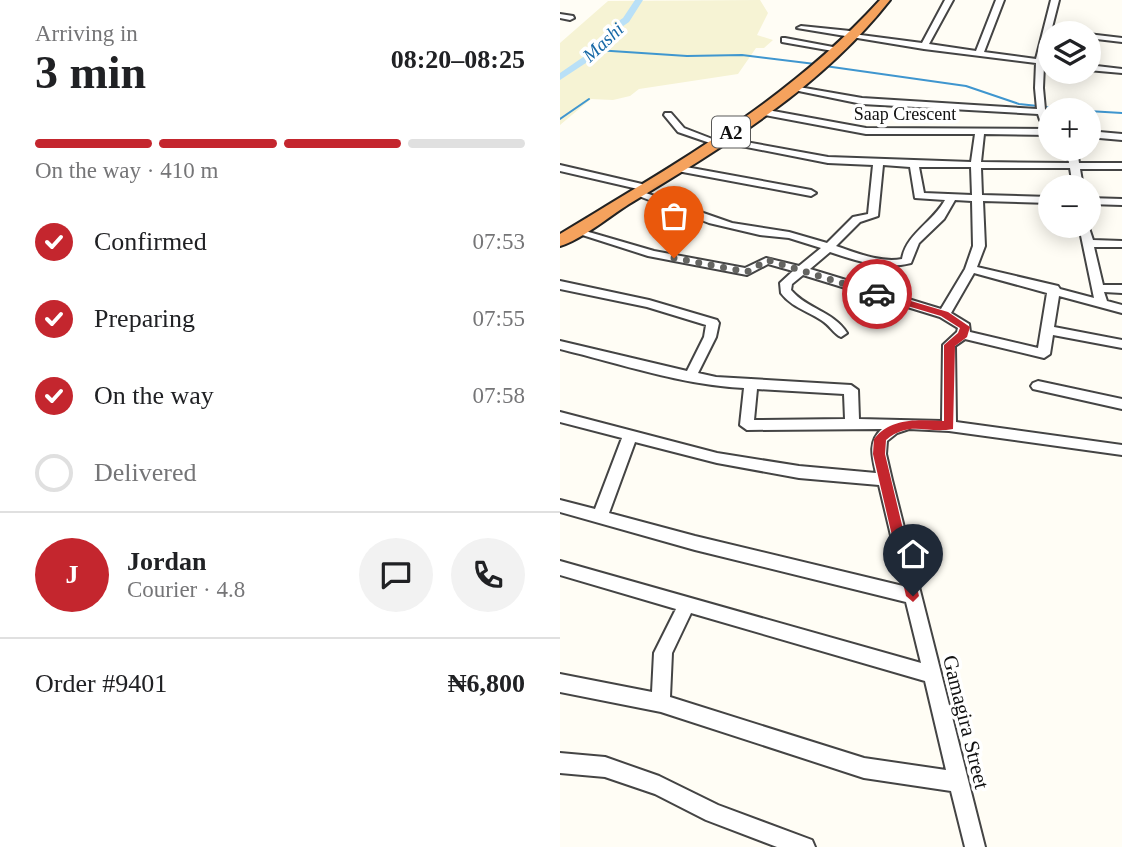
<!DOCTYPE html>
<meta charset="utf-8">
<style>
:root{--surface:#fff;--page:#f2f2f2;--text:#202124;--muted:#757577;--line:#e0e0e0;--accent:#c4262e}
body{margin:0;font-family:"Times New Roman",serif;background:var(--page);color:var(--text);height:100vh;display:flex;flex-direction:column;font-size:26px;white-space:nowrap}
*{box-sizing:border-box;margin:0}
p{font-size:23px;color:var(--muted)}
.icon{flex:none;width:38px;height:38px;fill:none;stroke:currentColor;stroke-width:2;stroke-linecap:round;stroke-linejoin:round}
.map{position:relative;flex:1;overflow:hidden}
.sheet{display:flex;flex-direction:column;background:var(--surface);width:560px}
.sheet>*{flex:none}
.tools{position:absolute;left:478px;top:21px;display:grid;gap:14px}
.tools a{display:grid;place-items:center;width:63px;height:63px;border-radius:50%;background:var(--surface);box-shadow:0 4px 18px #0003;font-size:35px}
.pin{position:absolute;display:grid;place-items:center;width:60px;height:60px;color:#fff;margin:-72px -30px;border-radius:50% 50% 50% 0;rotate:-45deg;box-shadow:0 0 7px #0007}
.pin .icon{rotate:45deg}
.courier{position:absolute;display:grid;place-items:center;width:70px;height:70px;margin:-35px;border:5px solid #c4262e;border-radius:50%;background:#fff;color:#222;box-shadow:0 2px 9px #0007}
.summary em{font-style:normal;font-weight:700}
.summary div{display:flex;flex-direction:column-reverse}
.summary{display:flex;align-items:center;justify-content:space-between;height:119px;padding:0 35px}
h1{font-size:46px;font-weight:700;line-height:52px}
.bar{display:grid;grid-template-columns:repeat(4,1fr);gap:10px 7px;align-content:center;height:84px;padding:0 35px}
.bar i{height:9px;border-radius:5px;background:var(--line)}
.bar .on{background:var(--accent)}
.bar p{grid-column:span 4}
.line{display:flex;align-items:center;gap:18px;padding:0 35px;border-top:2px solid var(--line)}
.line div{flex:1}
.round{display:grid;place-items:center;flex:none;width:74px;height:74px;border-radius:37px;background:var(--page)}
ol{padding:0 35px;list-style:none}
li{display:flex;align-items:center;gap:21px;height:77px}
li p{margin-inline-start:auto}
li .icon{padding:7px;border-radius:50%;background:var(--accent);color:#fff;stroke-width:4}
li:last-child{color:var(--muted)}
li i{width:38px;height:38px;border:4px solid var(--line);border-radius:50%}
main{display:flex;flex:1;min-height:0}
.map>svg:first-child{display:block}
.farmland{fill:#f6f3d4}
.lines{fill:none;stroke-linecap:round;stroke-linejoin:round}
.stream{stroke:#3f96cf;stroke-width:2}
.river{fill:#b9e0f7;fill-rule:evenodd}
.minor-casing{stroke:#444;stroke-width:4}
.highway-casing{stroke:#222;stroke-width:4}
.minor{fill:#fff;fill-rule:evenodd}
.highway{fill:#f5a25d;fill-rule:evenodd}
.route{fill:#c4262e}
.done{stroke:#646461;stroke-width:7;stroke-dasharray:0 12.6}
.labels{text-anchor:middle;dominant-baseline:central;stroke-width:7;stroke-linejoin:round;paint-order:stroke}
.far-street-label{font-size:18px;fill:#111;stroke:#fff}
.far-water-label{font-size:19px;font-style:italic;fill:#1768a6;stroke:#fff}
.shield{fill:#fff;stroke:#585858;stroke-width:2}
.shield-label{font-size:19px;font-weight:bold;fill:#111}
.street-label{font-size:21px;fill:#111;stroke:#fff}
</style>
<main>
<section class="sheet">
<div class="summary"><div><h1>3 min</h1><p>Arriving in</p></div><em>08:20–08:25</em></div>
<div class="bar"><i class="on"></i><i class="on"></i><i class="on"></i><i></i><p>On the way · 410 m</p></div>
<ol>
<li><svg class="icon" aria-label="check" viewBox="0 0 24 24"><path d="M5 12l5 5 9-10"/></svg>Confirmed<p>07:53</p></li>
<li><svg class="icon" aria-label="check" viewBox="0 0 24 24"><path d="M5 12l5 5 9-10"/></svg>Preparing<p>07:55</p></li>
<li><svg class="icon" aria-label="check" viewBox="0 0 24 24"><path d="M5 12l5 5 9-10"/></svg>On the way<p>07:58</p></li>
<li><i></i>Delivered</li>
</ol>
<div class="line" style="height:126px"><b class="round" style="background:var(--accent);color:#fff">J</b><div><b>Jordan</b><p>Courier · 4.8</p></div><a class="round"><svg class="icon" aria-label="chat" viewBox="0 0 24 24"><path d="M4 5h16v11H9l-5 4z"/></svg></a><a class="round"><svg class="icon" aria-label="phone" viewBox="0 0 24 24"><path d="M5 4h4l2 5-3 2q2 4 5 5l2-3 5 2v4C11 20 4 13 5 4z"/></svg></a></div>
<div class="line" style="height:91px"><div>Order #9401</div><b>₦6,800</b></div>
</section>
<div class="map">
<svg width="562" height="847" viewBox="0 0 562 847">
<rect width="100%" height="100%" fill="#fffdf5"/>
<!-- farmland -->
<path class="farmland" d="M200,0l8,13 -11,22 16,5 -9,8h-8l-18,26 -99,15 -9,7 -17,4 -22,-1 -31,26v-82l48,-42z"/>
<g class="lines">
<!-- stream -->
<path class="stream" d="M36,50l91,6 55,-1 73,9
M265,66l141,20 53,18 19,2
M484,107l35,3
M528,111l34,2
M0,119l29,-20"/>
<!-- river -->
<path class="river" d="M75,0h8l-14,22 -13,9 -21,26 -35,23v-7l29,-20 21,-26 13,-9z"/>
<defs>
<path id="minor" d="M385,0h8l-24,44 47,7 20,-51h8l-20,52 52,7 15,-59h8l-15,59 6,2v4h-6l-1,23 3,32h-6l-2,-6 -176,-10 -73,-15 4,-3 69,12 175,11 -2,-21 1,-25 -112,-14 -127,-21 4,-2 49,5 3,3 69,9z
M0,14l13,2 1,2 -4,2 -10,-2z
M528,34l34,4v4l-34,-4z
M225,38l48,9 4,2 -4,2 -51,-9v-4z
M528,65l34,4v4l-34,-3z
M202,109l104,19 184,1v6l-66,-1 -3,28 88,1 -2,-14h10l2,14h43v6h-42l3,18h-10l-3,-19h-89l1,27 68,2v6l-67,-2 2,45 -8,21 81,19 2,3 34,9 -15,-72 9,-1 5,15 29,1v6h-28l9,38h19v8l-18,-1 3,9 15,4v8l-63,-17 -5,31 68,13v8l-69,-13 -3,19 -6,4 -79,-19 -10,7 1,76 166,23v10l-173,-24 -40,-2 -12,4 -10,8 -1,13 6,26 93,367h-20l-14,-56 -87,-13 -203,-66 -101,-20v-18l92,18 2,-39 22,-44 -116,-34v-14l361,102 -15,-61 -211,-52 -135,-38v-12l35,9 27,-71 -62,-16v-10l157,41 82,13 77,7c-4,-17 -8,-32 6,-44l-135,1 -7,-5 4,-37c-62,-3 -123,-24 -184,-39v-8l127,30 17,-34 2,-12 -59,-18 -87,-18v-8l89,19 68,20 2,3 -3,14 -18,36 18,4 135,8 7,5 1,29 83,2 1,-76 14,-13 1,-4 -18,-11 -137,-42 -11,9 -1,6c16,19 42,21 56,43l-6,4c-7,-3 -10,-10 -17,-15 -15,-11 -32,-14 -43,-29l-1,-10 13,-12 -25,-7 -21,11 -99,-19 -78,-25 5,-3 79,23 91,17 21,-10 33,8 22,-18 -32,-10 -29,-3 -51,-12 -78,-30 9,-2 92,32 57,9 38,11 26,-26 15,-3 5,-49 -45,-2 -107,-21 -3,-1v-4l110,20 143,5 4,-28h-109l-107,-20v-4zM323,165l27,2 5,31 30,2c-12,22 -39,34 -43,59 -22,4 -45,-6 -66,-13l24,-24 18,-6zM359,167h52l1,28 -48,-2zM395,200l17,1 1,45 -8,23 -24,40 -131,-40 20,-17c27,9 53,18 81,11l8,-20 25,-24zM414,273l73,20 -9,55 -68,-16 -1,-8 -18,-11zM197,389l87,5 1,25 -91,1zM75,442l82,21 82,15 80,7 24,101 -208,-50 -86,-23zM131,613l234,68 21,89 -82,-12 -194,-61 2,-44z
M105,113h6l13,15 31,12 -5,3 -32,-11 -14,-17z
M528,131l34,3v6l-34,-3z
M0,165l82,19 1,2 -5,3 -78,-18z
M115,165l136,25 5,3 -5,3 -139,-26 -2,-2z
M528,198l34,1v6l-34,-1z
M478,381l84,18v10l-89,-20 -2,-3 2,-3z
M0,753l45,4 54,19 59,29 94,35 3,7h-38l-71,-27 -51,-26 -50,-17 -45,-4z"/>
<path id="highway" d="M320,0h10c-69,88 -167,147 -261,204 -19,12 -48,36 -69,42v-12c115,-70 228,-133 320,-234z"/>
</defs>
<!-- minor casing -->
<use href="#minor" class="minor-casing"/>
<!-- highway casing -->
<use href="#highway" class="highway-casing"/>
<!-- minor -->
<use href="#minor" class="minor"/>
<!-- highway -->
<use href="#highway" class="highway"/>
</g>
<!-- route -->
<path class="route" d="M317,291l71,21 22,15 -3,10 -12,9 -2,83c-27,5 -43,-9 -67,11l-1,14 34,142 -6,6 -7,-6 -33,-142 1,-15c18,-22 44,-19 70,-18v-76l14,-12 2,-5 -19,-12 -67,-20 -2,-2z"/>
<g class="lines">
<!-- done -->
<path class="done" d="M114,258l73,14 21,-12 109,34"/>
</g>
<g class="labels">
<!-- far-street labels -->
<g class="far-street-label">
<text x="345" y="114">Saap Crescent</text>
</g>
<!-- far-water labels -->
<g class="far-water-label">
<text transform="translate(43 42) rotate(-43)">Mashi</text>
</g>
<!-- shield labels -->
<rect class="shield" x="152" y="116.5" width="38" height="31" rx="5"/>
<g class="shield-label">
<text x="171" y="132">A2</text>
</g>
<!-- street labels -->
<g class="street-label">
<text transform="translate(406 722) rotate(76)">Gamagira Street</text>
</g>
</g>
</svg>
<div class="tools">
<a><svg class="icon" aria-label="layers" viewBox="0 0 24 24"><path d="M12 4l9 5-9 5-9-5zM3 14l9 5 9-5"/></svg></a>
<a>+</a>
<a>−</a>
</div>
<div class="pin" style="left:114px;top:258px;background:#ea580c"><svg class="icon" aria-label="bag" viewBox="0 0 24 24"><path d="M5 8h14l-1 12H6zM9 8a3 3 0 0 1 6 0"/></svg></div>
<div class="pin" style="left:353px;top:596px;background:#1f2937"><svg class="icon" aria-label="home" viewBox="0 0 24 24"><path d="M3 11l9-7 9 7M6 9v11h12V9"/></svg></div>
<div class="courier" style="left:317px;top:294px"><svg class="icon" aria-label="car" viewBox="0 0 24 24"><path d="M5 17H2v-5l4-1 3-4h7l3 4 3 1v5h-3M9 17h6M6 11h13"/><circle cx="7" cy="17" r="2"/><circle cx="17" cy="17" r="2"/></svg></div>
</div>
</main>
